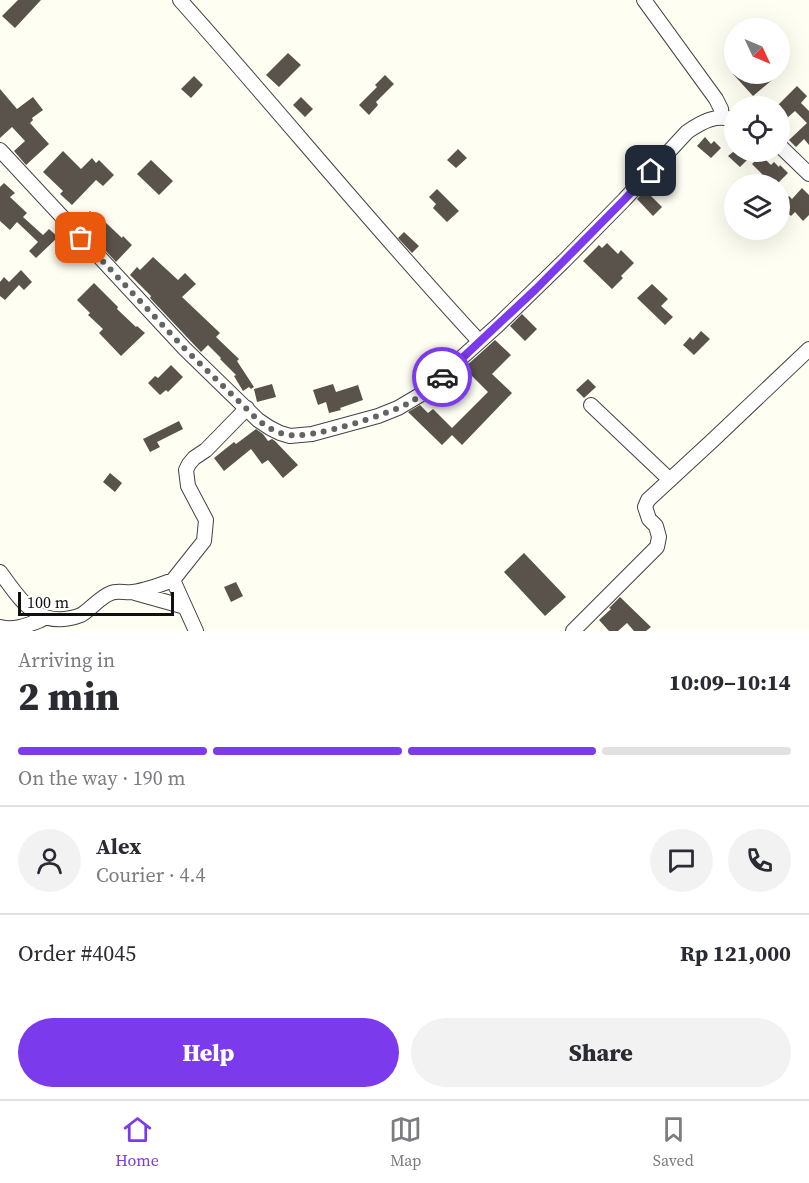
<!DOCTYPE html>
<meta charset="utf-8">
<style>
:root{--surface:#fff;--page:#f2f2f3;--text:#2b2b33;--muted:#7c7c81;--line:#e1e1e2;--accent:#7c3aed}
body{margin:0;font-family:"Source Serif 4",serif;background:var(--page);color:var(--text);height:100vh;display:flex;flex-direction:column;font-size:22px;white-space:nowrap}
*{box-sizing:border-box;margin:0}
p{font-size:20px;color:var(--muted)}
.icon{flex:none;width:33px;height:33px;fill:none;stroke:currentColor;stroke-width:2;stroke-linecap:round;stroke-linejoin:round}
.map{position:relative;height:631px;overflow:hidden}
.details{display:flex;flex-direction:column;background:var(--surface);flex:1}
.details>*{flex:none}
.needle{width:39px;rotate:134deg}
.fabs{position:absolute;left:724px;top:18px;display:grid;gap:12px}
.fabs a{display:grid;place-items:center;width:66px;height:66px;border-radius:50%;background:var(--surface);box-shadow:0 6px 24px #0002;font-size:30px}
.scale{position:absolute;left:18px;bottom:15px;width:156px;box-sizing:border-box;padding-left:6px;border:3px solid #101010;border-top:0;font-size:16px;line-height:21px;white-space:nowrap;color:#101010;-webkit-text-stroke:4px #fff;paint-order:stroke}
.pin{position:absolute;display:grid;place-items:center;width:51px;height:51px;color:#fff;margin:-26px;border-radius:12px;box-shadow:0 3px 9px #0006}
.courier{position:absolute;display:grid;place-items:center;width:60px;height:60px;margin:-30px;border:4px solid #7c3aed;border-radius:50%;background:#fff;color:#222;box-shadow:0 2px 8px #0007}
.headline em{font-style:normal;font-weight:800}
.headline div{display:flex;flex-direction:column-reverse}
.headline{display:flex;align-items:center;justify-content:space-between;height:102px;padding:0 18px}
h1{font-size:39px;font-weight:800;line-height:45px}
.bar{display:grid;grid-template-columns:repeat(4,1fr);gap:9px 6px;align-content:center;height:72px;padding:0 18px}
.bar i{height:8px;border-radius:4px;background:var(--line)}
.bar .selected{background:var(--accent)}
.bar p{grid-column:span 4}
.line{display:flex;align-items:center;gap:15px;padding:0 18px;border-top:2px solid var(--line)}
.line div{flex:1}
.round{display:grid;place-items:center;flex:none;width:63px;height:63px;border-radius:32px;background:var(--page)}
.primary-button{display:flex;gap:12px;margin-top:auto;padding:12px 18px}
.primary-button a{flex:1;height:69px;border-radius:36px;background:var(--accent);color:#fff;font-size:24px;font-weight:800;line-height:69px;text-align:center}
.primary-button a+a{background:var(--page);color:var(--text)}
.tabs{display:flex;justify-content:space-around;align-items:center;height:84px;border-top:2px solid var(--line);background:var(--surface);font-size:16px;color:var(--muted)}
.tabs a{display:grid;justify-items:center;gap:3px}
.tabs .selected{color:var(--accent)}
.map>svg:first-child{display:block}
.building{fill:#5a534b}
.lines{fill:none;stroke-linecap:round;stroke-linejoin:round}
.minor-casing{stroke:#434343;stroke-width:16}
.minor{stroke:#fff;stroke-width:14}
.done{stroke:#64635f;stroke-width:6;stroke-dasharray:0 10.8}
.route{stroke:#7c3aed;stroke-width:8}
</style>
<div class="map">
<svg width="809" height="631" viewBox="0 0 809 631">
<rect width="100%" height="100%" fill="#fffef3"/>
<!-- building -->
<path class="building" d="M18,0h23l-26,28 -13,-12z
M288,53l13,12 -22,22 -13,-12z
M733,74h34l5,6 -19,16z
M385,75l9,9 -18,18 2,3 -9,10 -10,-10 18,-18 -2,-2z
M194,76l9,9 -12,13 -10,-9z
M797,86l10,10 -6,7 8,8v34l-5,-6 -8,8 -7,-7 18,-17 -12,-12 -8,7 -7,-7v-5h-3z
M0,89l17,20 16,-12 10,13 -11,8 1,2 -3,3 19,21 -23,21 -12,-14 11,-10 -13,-14 -12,11z
M301,97l12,12 -8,8 -12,-12z
M705,137l6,7 3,-3 7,7 -10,10 -14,-12z
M458,149l9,9 -11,10 -9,-8z
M63,151l18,18 11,-11 4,5 3,-3 15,15 -11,11 -7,-6 -24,25 -12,-11 3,-3 -20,-19z
M733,152h14l4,4 -11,11 -12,-11z
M761,155l10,10 3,-3 5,5 1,-2 8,8 -11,11h-9l-8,-8 2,-2 -10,-10z
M151,160l22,21 -14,14 -22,-21z
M4,183l11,10 -5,4 17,16 -4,4 20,18 6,-6 9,8 -22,21 -7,-7 9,-9 -21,-20 -7,8 -10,-9v-34z
M802,188l7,7v20l-6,6 -8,-9 -4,4 -11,-11 9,-9 3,3z
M437,189l22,22 -12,11 -14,-14 3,-4 -7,-7z
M645,190l17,17 -9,9 -16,-17z
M90,211l12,12 2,-2 18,17 1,-2 9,9 -16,17 -37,-40z
M404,232l15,14 -7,7 -14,-15z
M607,243l11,11 3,-4 13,13 -13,13 2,2 -11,11 -29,-28 16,-16 3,3z
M153,257l25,23 7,-7 11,11 -14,13 38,36 -4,4 23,22 -2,2 17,26 -3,2 -2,-2 -6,4 -9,-15 2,-1 -16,-16 1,-1 -13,-13 -7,7 -51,-54 1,-2 -21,-21 7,-8 3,3z
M21,270l11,12 -8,8 -5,-5 -14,15 -5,-4v-14l4,-5 5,5z
M94,283l24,24 -1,2 19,18 1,-1 8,7 -24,23 -22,-23 4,-4 -15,-14 2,-2 -13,-13z
M652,284l16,15 -7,7 12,11 -8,8 -28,-27z
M522,314l15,15 -12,12 -15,-15z
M701,331l9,8 -16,16 -11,-10 7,-8 3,3z
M495,340l16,15 -19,19 20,19 -50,52 -10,-10 -10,10 -34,-33 12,-7 8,8 5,-4 19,19 36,-36 -24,-24z
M171,365l12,12 -15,15 -2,-2 -6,5 -12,-12 7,-7 3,2z
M588,379l8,8 -12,11 -8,-8z
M272,384l4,13 -19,5 -3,-13z
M333,384l3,8 22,-7 5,15 -23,8 1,2 -12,3 -3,-11 -8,3 -5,-15z
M179,421l4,8 -26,13 3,5 -10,5 -7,-13z
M256,429l7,5 5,7 4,-2 3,2 23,24 -15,13 -15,-18 -6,4 -11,-15 -27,22 -10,-13 20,-16 2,2z
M110,473l12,10 -7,9 -12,-10z
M524,553l42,44 -21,19 -41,-44z
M236,582l7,14 -12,6 -7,-15z
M620,597l31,30 -5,4h-12l-7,-8 -9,8h-9l-10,-11 12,-11 -2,-1z"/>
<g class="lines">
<defs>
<path id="minor" d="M180,0c101,113 196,230 299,341
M644,0l72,99 5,10 1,8
M780,146l29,28
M0,150l185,199 73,71 12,8 10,5 10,3 22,-2 66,-18 20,-8 22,-13 13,-9 26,-26 39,-35 66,-64 60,-61 63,-68c16,-11 29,-18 48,-12
M591,405l79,75
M0,572c21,28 38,59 81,43 10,-6 19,-18 30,-22 6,-3 15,0 22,-1 14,-2 27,-7 40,-12
M135,593l50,14
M0,627c14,4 28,-2 41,-7
M196,631l-23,-51 31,-39 2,-21 -18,-34 -2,-16 3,-6 5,-6 12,-8 41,-42
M573,631l84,-84 2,-10 -3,-11 -7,-7 -4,-12 3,-7 65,-60 96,-91"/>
</defs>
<!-- minor casing -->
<use href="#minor" class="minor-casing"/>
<!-- minor -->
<use href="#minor" class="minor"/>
</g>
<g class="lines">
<!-- done -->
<path class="done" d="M81,238l104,111 73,71c9,7 18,13 30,15 25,4 98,-20 121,-32 12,-7 23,-16 33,-26"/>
<!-- route -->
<path class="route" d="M442,377l94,-88 88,-89 27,-29"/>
</g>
</svg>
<div class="fabs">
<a><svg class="needle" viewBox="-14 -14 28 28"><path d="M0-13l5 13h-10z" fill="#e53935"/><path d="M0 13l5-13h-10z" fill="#7c7c81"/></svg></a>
<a><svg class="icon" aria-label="locate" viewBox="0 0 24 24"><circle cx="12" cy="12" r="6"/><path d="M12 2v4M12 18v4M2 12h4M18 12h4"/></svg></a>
<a><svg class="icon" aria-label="layers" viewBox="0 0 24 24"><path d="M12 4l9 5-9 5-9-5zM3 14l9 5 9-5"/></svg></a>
</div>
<div class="scale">100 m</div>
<div class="pin" style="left:81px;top:238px;background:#ea580c"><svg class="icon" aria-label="bag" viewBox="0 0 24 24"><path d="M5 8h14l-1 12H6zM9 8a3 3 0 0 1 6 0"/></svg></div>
<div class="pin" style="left:651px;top:171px;background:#1f2937"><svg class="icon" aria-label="home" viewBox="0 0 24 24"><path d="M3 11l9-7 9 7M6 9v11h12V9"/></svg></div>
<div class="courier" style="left:442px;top:377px"><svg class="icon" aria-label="car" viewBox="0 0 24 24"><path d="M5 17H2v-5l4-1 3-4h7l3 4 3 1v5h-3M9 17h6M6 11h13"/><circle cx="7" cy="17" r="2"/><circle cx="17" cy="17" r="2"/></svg></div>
</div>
<section class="details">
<div class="headline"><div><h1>2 min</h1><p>Arriving in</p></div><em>10:09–10:14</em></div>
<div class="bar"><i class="selected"></i><i class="selected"></i><i class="selected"></i><i></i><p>On the way · 190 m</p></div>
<div class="line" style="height:108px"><a class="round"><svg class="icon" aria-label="person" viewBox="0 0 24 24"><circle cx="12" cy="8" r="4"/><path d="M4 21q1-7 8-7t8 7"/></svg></a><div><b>Alex</b><p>Courier · 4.4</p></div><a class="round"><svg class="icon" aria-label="chat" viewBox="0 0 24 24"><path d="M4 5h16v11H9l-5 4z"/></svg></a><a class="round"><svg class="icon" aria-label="phone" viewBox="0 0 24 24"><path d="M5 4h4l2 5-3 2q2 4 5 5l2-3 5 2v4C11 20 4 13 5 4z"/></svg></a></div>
<div class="line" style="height:78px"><div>Order #4045</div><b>Rp 121,000</b></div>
<div class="primary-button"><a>Help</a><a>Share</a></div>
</section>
<nav class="tabs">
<a class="selected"><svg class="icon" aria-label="home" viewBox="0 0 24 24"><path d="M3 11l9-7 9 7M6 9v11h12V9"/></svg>Home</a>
<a><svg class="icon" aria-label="map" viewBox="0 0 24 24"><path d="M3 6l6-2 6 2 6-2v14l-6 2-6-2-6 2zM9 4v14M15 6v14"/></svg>Map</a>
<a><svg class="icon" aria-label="saved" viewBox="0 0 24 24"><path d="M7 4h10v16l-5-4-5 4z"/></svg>Saved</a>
</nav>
